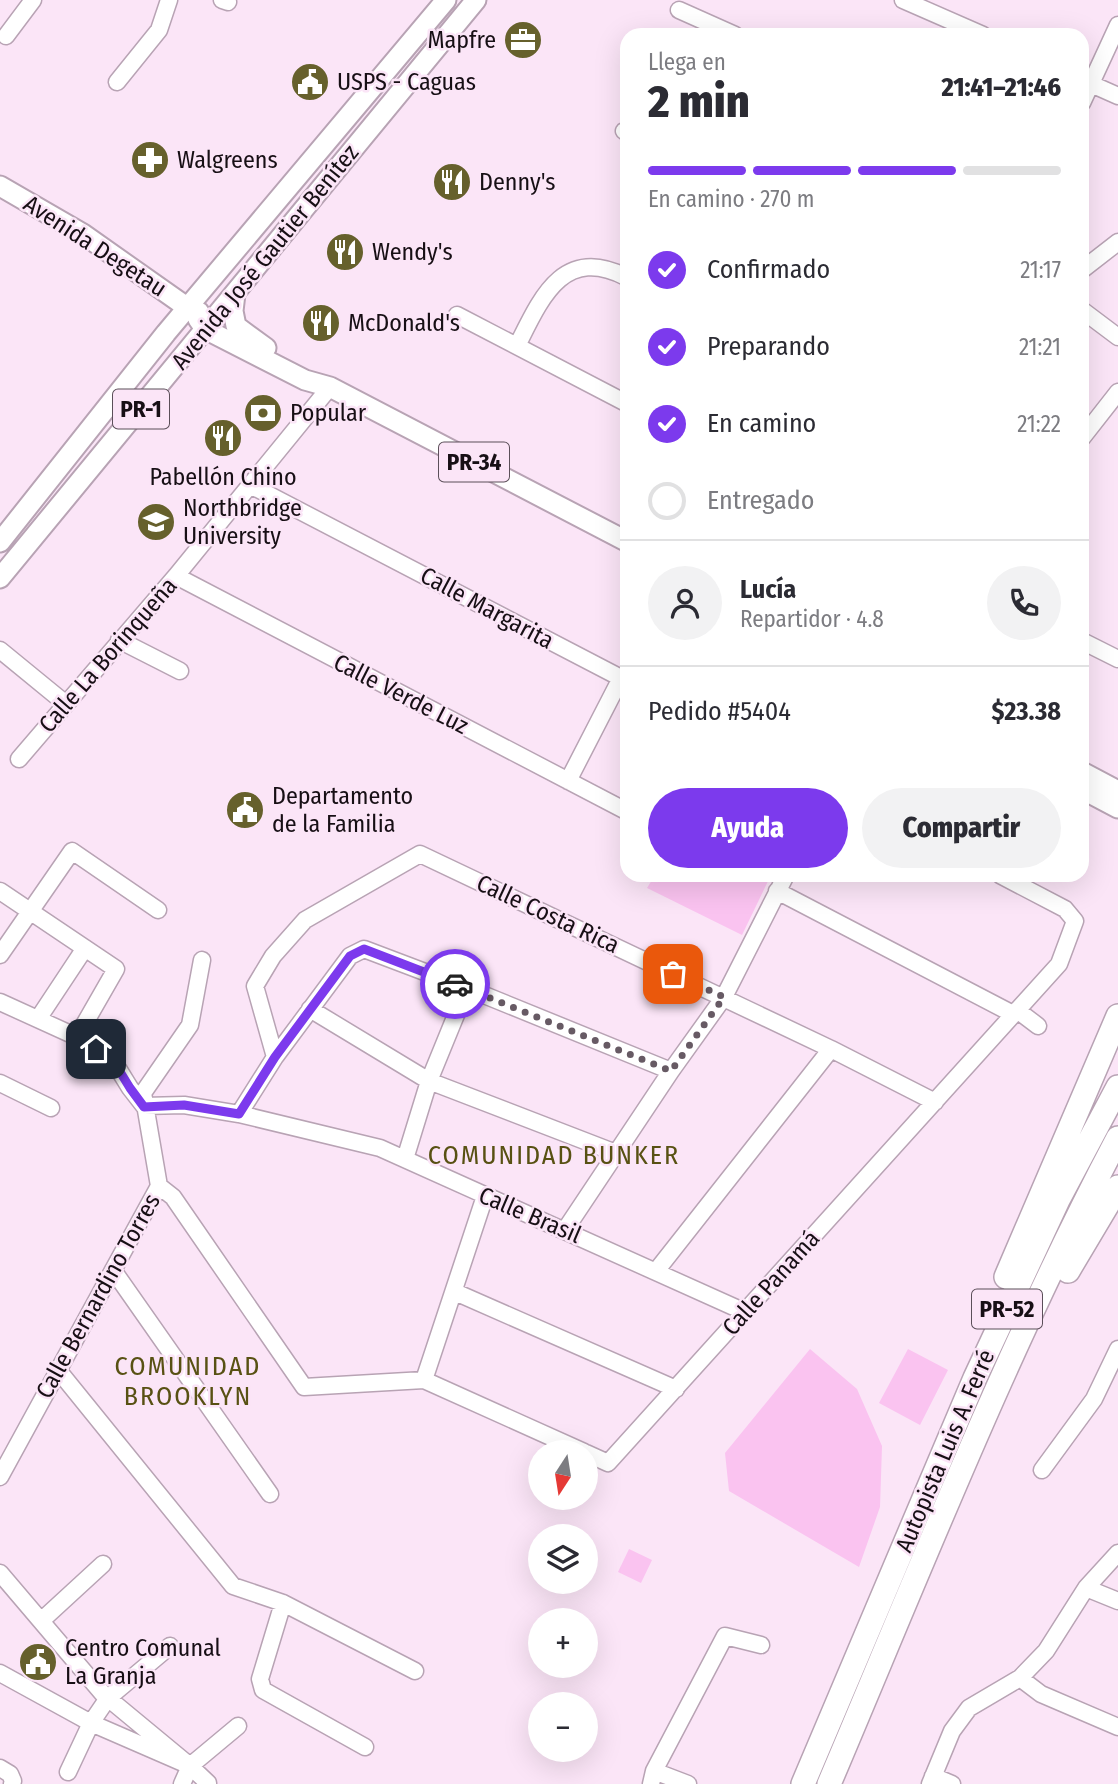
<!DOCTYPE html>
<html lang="es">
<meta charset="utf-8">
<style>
:root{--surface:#fff;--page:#f2f2f3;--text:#2b2b33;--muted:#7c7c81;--line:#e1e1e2;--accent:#7c3aed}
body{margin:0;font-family:"Fira Sans Condensed",sans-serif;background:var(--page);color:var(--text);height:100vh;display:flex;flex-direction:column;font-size:26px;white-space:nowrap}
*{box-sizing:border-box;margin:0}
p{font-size:23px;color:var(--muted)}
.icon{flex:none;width:38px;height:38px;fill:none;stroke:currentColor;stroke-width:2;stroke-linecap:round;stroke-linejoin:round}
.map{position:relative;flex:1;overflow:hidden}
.side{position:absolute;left:620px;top:28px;width:469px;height:854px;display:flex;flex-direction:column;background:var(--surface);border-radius:21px;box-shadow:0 7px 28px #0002}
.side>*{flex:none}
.needle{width:46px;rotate:192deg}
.buttons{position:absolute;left:528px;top:1440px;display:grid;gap:14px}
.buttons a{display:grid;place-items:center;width:70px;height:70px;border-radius:50%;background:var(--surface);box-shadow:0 7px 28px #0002;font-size:35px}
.pin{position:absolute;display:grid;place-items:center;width:60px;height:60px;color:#fff;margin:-30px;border-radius:14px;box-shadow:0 4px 10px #0006}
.courier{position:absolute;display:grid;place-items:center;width:70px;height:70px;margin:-35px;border:5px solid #7c3aed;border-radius:50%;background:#fff;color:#222;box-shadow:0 2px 9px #0007}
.headline em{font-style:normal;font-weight:800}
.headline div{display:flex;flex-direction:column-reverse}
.headline{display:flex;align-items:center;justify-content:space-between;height:119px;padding:0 28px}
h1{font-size:46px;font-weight:800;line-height:52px}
.bar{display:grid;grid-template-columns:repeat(4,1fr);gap:10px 7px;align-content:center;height:84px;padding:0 28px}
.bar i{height:9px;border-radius:5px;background:var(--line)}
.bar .on{background:var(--accent)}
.bar p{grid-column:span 4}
.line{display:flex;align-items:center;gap:18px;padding:0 28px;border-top:2px solid var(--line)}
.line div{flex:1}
.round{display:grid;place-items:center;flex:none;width:74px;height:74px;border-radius:37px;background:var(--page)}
ol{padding:0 28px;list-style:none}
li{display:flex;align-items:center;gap:21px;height:77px}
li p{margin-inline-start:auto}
li .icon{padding:7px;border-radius:50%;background:var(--accent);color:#fff;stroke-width:4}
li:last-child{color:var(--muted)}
li i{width:38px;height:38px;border:4px solid var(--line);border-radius:50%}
.cta{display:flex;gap:14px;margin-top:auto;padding:14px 28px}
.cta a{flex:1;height:80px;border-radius:42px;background:var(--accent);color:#fff;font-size:28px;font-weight:800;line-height:80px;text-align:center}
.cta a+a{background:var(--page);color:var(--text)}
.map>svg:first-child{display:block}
.pitch{fill:#fac3f0}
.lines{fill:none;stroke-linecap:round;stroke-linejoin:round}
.minor-casing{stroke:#b8a3b4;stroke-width:19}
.major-casing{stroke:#b8a3b4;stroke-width:23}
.highway-casing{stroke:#b8a3b4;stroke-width:26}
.minor{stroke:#fff;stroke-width:16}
.major{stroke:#fff;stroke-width:19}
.highway{stroke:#fff;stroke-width:23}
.done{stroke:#675a64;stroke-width:7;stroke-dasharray:0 12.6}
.route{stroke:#7c3aed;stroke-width:9}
.labels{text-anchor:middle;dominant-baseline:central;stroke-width:5;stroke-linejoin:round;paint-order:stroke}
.shield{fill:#fbe5f7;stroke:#5b4f59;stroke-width:2}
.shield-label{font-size:23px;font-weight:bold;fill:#170f15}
.poi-label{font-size:24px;fill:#170f15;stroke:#fbe5f7;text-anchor:start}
.street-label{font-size:24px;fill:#170f15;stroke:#fbe5f7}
.neighbourhood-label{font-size:26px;letter-spacing:2px;fill:#585113;stroke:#fbe5f7}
</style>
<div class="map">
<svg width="1118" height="1784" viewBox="0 0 1118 1784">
<rect width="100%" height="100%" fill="#fbe5f7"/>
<!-- pitch -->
<path class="pitch" d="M655,875h116l-29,60 -95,-47z
M810,1349l47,40 25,57 -2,61 -21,60 -130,-76 -4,-38z
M908,1349l40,21 -28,55 -41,-22z
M629,1549l23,11 -11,23 -23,-11z"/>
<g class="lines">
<defs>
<path id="minor" d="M222,0l6,2
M903,0l80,35
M679,10l56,25
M6,36l27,-36
M1082,80l36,16
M117,82l42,-52 10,-30
M1082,103l36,-78
M624,131l2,1
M1082,270l36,-28
M1082,310l36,27
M457,315l169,88
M517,346c24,-48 46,-101 109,-69
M1082,438l36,-46
M250,485l371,193 -53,103
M176,576l450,235
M119,640l61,31
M1082,641l36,18
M0,650l66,54
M19,759l157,-183 154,-189
M0,891l116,78 -39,68
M777,891l236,123
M0,955l72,-104 86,59
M0,1002l77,35 37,25 16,26 14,18
M310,1009l119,72 187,72
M1017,1010l21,16
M38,1019l47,-71
M275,1057l-20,-71 18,-30 32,-36 115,-66 411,195 104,53
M0,1083l51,25
M144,1106l40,-1 55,9 141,34 365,164
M239,1114l36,-57 75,-101 14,-7 103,39 204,83
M405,1159l24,-78 38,-93
M159,1186l14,11 131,190 120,-7 160,72
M565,1230l106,-159 53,-74 62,-122
M113,1270l157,224
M657,1270l174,-221
M455,1292l221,97
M58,1370l175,216 50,17 132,68
M424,1380l61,-184
M586,1453l22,10 451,-499 16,-43 -10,-12 -65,-34
M1042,1470l52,-71 24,-50
M0,1477l159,-291 -16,-93 47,-68 12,-65
M0,1573l103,121 87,72
M1086,1588l32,13
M283,1603l-23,76 3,11 102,57
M41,1621l62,-57
M0,1673l91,50 99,43 18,17
M1020,1678l21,16 77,33
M0,1768l10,6 3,7 -1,3
M654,1771l34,13
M68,1772l23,-49 17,-25 62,-52
M933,1776l19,8
M182,1784l8,-18 48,-40
M651,1784l3,-13 71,-135 36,9
M930,1784l22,-53 17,-23 51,-30 26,-27 40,-63 32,-35"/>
<path id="major" d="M0,186l83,48 105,74 11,4
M235,294l-2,17 3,15 30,22
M198,319l7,10 100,51 25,7 296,154
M0,542l166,-209 280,-333
M0,578l476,-578
M1082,772l36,19
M1082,789l36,19"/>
<path id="highway" d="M1068,1271l50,-84
M1006,1277l112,-261
M803,1784l172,-406 84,-180 59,-111
M829,1784c92,-217 179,-438 289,-646"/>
</defs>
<!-- minor casing -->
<use href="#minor" class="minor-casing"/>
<!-- major casing -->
<use href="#major" class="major-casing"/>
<!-- highway casing -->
<use href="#highway" class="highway-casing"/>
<!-- minor -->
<use href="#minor" class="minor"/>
<!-- major -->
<use href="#major" class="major"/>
<!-- highway -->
<use href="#highway" class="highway"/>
</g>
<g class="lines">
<!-- done -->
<path class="done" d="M455,984l216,87 53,-74 -51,-23"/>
<!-- route -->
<path class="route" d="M96,1049l18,13 16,26 14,19 40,-2 55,9 36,-57 75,-101 14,-7 91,35"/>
</g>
<!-- icons -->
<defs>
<symbol id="office-disc" viewBox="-11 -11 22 22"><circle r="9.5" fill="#66602c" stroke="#fbe5f7"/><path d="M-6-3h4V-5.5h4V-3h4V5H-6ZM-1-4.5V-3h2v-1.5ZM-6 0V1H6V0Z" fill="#fff"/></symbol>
<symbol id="civic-disc" viewBox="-11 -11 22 22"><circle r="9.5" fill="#66602c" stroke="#fbe5f7"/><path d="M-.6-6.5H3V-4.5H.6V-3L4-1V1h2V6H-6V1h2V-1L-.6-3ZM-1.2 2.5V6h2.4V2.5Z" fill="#fff"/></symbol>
<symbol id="pharmacy-disc" viewBox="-11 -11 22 22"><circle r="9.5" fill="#66602c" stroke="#fbe5f7"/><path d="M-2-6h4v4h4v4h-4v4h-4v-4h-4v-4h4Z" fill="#fff"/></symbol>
<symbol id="restaurant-disc" viewBox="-11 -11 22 22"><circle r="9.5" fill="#66602c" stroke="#fbe5f7"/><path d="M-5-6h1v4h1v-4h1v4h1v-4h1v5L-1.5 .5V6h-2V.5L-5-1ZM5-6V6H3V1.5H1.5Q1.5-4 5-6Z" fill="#fff"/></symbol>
<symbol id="bank-disc" viewBox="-11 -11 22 22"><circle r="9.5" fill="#66602c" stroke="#fbe5f7"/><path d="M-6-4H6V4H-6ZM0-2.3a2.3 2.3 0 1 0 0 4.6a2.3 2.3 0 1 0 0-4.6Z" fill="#fff"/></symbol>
<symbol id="university-disc" viewBox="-11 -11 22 22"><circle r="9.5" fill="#66602c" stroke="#fbe5f7"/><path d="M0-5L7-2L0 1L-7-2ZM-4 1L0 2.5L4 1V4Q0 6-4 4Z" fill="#fff"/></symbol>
</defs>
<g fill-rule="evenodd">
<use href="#office-disc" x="501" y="18" width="44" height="44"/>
<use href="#civic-disc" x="288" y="60" width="44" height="44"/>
<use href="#pharmacy-disc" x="128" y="138" width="44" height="44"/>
<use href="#restaurant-disc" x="430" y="160" width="44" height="44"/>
<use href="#restaurant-disc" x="323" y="230" width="44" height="44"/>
<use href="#restaurant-disc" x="299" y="301" width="44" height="44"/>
<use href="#bank-disc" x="241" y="391" width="44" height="44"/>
<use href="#restaurant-disc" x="201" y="416" width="44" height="44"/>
<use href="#university-disc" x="134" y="500" width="44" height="44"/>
<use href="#civic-disc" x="223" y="788" width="44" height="44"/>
<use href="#civic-disc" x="16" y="1640" width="44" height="44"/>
</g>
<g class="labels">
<!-- shield labels -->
<g class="shield">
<rect x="113" y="389.5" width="56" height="39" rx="5"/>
<rect x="439" y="442.5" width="70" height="39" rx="5"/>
<rect x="972" y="1289.5" width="70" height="39" rx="5"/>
</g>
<g class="shield-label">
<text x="141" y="409">PR-1</text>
<text x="474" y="462">PR-34</text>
<text x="1007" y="1309">PR-52</text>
</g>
<!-- poi labels -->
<g class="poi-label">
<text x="496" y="40" text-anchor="end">Mapfre</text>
<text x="337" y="82">USPS - Caguas</text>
<text x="177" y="160">Walgreens</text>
<text x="479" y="182">Denny's</text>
<text x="372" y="252">Wendy's</text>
<text x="348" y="323">McDonald's</text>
<text x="290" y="413">Popular</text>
<text x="223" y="477" text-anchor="middle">Pabellón Chino</text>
<text x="183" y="508">Northbridge<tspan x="183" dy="28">University</tspan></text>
<text x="272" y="796">Departamento<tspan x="272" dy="28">de la Familia</tspan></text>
<text x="65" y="1648">Centro Comunal<tspan x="65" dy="28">La Granja</tspan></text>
</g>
<!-- street labels -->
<g class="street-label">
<text transform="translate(95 246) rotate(33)">Avenida Degetau</text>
<text transform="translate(265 257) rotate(-51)">Avenida José Gautier Benítez</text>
<text transform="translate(487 608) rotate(28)">Calle Margarita</text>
<text transform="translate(108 655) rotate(-49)">Calle La Borinqueña</text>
<text transform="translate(401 694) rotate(27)">Calle Verde Luz</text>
<text transform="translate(548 914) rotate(25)">Calle Costa Rica</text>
<text transform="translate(530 1215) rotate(23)">Calle Brasil</text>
<text transform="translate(771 1283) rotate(-48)">Calle Panamá</text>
<text transform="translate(98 1296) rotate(-61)">Calle Bernardino Torres</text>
<text transform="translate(945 1451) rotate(-67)">Autopista Luis A. Ferré</text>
</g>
<!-- neighbourhood labels -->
<g class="neighbourhood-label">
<text x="554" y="1155">COMUNIDAD BUNKER</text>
<text x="188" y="1366">COMUNIDAD<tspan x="188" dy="30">BROOKLYN</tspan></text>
</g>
</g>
</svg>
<div class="buttons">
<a><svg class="needle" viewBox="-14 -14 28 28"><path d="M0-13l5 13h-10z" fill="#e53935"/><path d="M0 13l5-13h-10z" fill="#7c7c81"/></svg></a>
<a><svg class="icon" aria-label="layers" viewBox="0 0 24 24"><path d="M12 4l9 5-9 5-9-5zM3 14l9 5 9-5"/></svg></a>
<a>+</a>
<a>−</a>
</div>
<div class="pin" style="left:673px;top:974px;background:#ea580c"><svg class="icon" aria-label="bag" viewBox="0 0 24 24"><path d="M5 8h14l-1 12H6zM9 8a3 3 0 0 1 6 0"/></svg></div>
<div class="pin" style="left:96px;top:1049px;background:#1f2937"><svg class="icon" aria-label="home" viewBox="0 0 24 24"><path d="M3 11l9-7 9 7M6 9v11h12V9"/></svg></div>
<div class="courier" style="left:455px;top:984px"><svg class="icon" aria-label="car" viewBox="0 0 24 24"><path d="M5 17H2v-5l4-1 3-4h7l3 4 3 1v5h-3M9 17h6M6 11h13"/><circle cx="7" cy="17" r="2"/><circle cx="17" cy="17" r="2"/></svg></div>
<section class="side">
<div class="headline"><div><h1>2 min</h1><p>Llega en</p></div><em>21:41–21:46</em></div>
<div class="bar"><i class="on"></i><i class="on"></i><i class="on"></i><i></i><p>En camino · 270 m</p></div>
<ol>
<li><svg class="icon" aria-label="check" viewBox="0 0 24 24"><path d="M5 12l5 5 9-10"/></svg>Confirmado<p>21:17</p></li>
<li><svg class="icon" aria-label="check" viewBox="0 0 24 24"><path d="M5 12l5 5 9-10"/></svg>Preparando<p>21:21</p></li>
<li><svg class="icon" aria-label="check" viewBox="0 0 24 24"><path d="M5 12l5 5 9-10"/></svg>En camino<p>21:22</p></li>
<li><i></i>Entregado</li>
</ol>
<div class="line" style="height:126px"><a class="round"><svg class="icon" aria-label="person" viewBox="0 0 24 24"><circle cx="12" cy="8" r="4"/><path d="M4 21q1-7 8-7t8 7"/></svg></a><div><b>Lucía</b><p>Repartidor · 4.8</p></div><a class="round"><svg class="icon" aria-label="phone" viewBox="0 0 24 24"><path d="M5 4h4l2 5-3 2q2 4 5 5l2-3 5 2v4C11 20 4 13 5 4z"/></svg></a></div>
<div class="line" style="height:91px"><div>Pedido #5404</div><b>$23.38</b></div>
<div class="cta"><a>Ayuda</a><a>Compartir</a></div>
</section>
</div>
